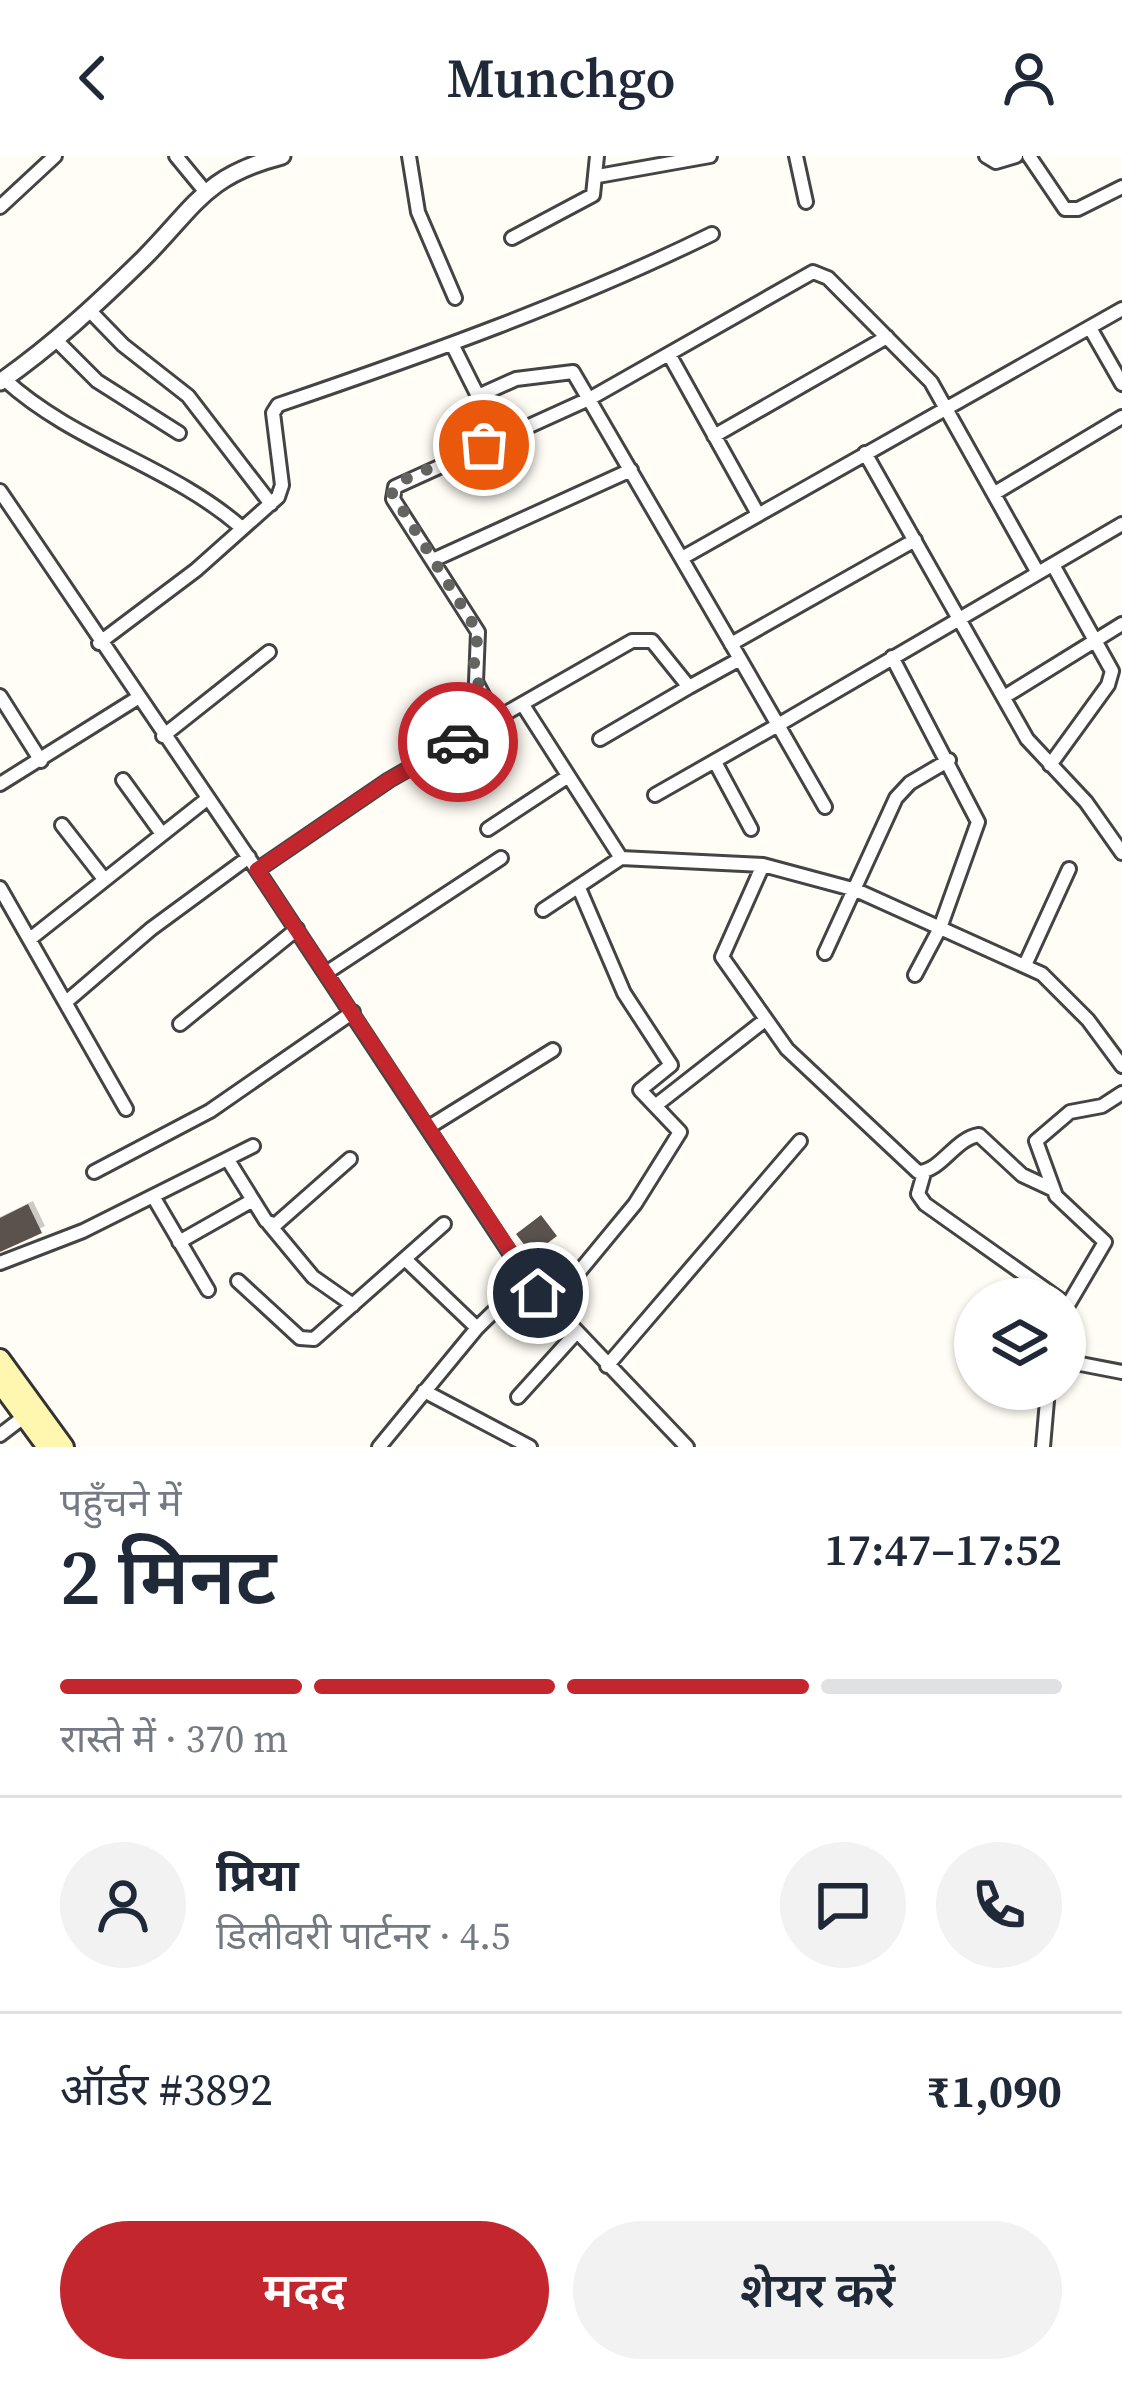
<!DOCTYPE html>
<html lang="hi">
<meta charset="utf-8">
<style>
:root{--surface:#fff;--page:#f2f2f3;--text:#1f2937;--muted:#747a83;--line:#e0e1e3;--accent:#c4262e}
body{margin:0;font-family:"Source Serif 4","Noto Sans Devanagari",serif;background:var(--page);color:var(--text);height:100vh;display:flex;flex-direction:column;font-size:45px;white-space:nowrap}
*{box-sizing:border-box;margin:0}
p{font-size:39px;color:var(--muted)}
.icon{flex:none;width:66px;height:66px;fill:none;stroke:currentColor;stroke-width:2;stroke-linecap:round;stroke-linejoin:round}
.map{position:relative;height:1291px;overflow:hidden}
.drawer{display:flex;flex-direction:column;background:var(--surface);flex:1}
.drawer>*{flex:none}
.tools{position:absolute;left:954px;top:1122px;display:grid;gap:24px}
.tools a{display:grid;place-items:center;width:132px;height:132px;border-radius:50%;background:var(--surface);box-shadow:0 3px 9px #0004;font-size:60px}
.pin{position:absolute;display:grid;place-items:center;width:102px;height:102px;color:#fff;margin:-51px;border:6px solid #fff;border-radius:50%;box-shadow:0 3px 12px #0007}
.courier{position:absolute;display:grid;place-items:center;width:120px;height:120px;margin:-60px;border:9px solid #c4262e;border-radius:50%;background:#fff;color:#222;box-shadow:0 3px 15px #0007}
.summary em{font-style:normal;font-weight:600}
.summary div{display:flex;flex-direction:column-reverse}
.summary{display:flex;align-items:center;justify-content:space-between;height:204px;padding:0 60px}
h1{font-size:78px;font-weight:600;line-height:90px}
.bar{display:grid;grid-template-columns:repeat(4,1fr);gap:18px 12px;align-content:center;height:144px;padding:0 60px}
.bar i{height:15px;border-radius:9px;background:var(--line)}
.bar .current{background:var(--accent)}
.bar p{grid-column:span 4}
.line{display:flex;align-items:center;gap:30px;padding:0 60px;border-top:3px solid var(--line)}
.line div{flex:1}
.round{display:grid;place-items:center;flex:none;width:126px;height:126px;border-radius:63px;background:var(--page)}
.action{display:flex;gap:24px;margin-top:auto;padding:24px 60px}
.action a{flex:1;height:138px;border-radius:72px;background:var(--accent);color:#fff;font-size:48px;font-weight:600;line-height:138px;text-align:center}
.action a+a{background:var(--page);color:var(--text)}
header{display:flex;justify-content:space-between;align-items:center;height:156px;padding:0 60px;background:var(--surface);font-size:54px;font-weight:600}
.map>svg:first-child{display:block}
.shadow{fill:#0003}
.building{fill:#5a524d}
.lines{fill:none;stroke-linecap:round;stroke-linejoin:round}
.minor-casing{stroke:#444;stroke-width:18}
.tertiary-casing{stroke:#444;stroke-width:21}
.secondary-casing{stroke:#333;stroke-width:24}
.minor{stroke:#fff;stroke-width:12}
.tertiary{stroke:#fff;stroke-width:15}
.secondary{stroke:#fff6b0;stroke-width:18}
.done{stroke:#646461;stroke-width:12;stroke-dasharray:0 21.6}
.route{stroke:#c4262e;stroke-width:15}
</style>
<header><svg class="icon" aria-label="back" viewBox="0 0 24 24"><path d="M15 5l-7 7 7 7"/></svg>Munchgo<svg class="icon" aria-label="person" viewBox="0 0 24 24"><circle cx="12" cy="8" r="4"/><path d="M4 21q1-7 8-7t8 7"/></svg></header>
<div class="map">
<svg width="1122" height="1291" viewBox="0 0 1122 1291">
<rect width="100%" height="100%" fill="#fffdf5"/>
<!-- shadow -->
<path class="shadow" d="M33,1045l12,25 -45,22v-31z"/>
<!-- building -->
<path class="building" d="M28,1048l14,29 -42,19v-34z
M541,1059l16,21 -25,19 -16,-21z"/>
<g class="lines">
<defs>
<path id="minor" d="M176,0l28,34
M409,0l9,56 37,86
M796,0l10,46
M986,0l10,6 20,-6
M1029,0l36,53h13l44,-22
M598,20l112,-20
M0,51l55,-51
M512,82l81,-43 4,-39
M89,154l34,35 65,51 83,108
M1090,172l32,56
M56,184l41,41 82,52
M452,188l26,52 38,-17 57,-7 167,287
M670,200l88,158
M4,223c71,65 166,86 238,149
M714,280l173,-99
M865,297l162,286 59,63 36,51
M0,335l257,379 132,-90 243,-139h20l37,46 51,-28 38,66 -123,70
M995,337l127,-76
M682,402l440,-249
M433,404l198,-90
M99,487l97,-73 82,-73 4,-12 -9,-72 5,-8c147,-50 295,-103 434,-171
M731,488l184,-104
M892,501l86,165 -38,106 -25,47
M0,540l41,65
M1004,541l118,-73
M523,549l98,153 142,7 93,25 186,84 46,46 34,46
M497,565l-21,-39 2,-50 -85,-133 2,-12 196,-89 222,-126 15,6 103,104 107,191
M163,580l106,-84
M600,583l89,-52
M715,606l36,67
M1050,609l58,-80 4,-14 -59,-106
M123,624l39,54
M0,628l136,-85
M825,651l-47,-82 344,-201
M62,669l42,54
M488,673l79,-52
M763,709l-41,92 65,92 131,123c24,-1 36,-33 61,-37l43,40 30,14
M257,714l270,409 160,168
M0,732l126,221
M543,754l78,-52
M30,783l177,-140
M825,797l71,-155 14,-15 39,-23
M1025,809l44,-96
M326,817l175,-115
M66,846l85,-73 98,-72
M180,868l117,-95
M655,950l110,-86
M429,971l124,-77
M228,1004l38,61 9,4 75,-66
M94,1016l116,-61 143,-99
M924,1017l-6,21 7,10 134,95
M154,1042l54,92
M269,1068l44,53 40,28
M179,1086l74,-42
M405,1103l72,69
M0,1107l83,-32 170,-85
M238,1125l62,57 14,1 130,-115
M550,1151l85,-103 45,-72 -40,-42 31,-25 -47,-72 -45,-105
M1065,1154l40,-68 -49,-46 -20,-55 34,-29 32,-6 20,-13
M1065,1205l57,11
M607,1210l193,-225
M424,1235l106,56
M518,1241l57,-63
M0,1279l25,-19
M379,1291l98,-119 50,-49
M1043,1291l5,-58"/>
<path id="tertiary" d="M0,226c52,-36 98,-79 143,-123 52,-52 61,-83 139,-103"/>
<path id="secondary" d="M0,1203l64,88
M0,1227l47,64"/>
</defs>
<!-- minor casing -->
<use href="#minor" class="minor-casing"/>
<!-- tertiary casing -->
<use href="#tertiary" class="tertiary-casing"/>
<!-- secondary casing -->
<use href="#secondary" class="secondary-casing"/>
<!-- minor -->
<use href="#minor" class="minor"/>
<!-- tertiary -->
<use href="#tertiary" class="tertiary"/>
<!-- secondary -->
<use href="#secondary" class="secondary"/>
</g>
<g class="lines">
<!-- done -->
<path class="done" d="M458,586l39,-21 -24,-49 5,-40 -86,-139 9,-12 83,-36"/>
<!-- route -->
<path class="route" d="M458,586l-69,38 -132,90 281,423"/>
</g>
</svg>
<div class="tools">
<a><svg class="icon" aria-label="layers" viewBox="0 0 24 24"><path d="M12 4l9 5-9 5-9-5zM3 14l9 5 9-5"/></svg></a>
</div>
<div class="pin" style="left:484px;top:289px;background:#ea580c"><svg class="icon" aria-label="bag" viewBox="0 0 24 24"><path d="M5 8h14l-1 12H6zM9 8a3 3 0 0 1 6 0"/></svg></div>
<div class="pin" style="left:538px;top:1137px;background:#1f2937"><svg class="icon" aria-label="home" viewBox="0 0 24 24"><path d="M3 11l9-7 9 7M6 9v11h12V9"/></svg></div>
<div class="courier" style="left:458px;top:586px"><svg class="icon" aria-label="car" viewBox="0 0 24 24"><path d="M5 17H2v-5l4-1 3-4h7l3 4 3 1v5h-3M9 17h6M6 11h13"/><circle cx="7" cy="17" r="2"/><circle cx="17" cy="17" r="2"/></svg></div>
</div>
<section class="drawer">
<div class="summary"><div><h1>2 मिनट</h1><p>पहुँचने में</p></div><em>17:47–17:52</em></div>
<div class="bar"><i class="current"></i><i class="current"></i><i class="current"></i><i></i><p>रास्ते में · 370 m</p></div>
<div class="line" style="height:216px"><a class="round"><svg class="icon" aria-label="person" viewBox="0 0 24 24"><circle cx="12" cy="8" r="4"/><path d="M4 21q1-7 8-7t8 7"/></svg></a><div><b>प्रिया</b><p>डिलीवरी पार्टनर · 4.5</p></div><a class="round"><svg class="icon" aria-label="chat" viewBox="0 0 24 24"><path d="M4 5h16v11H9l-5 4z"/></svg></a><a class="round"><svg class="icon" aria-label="phone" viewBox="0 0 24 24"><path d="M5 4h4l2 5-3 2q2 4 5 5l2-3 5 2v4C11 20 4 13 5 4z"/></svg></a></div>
<div class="line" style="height:156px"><div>ऑर्डर #3892</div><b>₹1,090</b></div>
<div class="action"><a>मदद</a><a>शेयर करें</a></div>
</section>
